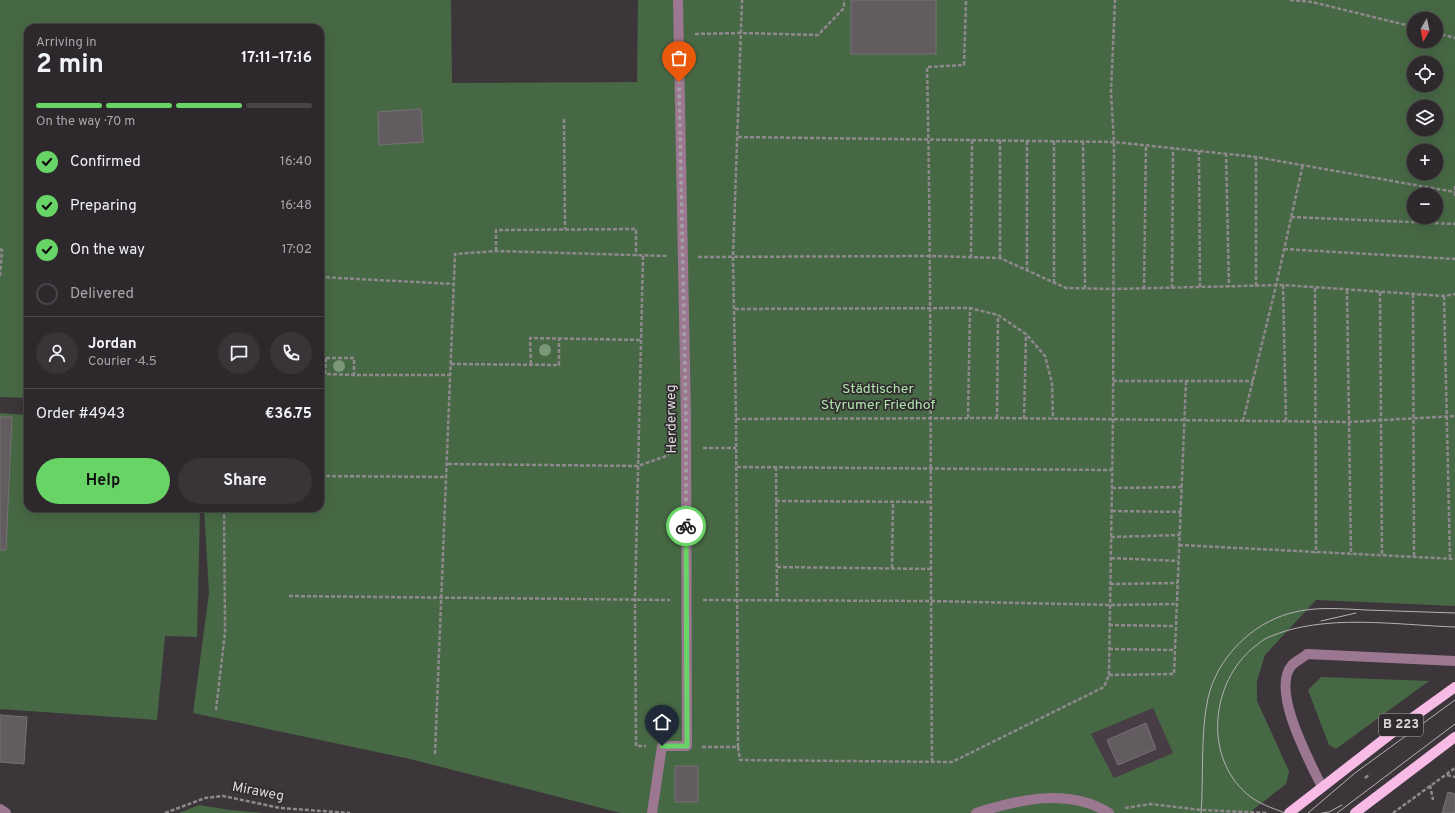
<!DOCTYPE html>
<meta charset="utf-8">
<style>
:root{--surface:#2d282c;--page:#393438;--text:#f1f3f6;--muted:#a7a6a9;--line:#484448;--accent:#67d465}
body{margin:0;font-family:Overpass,sans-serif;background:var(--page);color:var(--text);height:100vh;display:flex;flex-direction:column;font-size:15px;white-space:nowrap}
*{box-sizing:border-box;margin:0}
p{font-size:13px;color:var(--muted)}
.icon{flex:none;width:22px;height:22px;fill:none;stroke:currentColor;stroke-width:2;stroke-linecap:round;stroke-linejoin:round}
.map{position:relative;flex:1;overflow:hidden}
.details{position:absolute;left:24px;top:24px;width:300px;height:488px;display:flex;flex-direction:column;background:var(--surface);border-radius:12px;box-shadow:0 4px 16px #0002,0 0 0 1px var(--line)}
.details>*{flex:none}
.needle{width:26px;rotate:189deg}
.fabs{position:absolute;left:1407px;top:12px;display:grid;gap:8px}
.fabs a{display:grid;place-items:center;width:36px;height:36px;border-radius:50%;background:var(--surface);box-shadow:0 4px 16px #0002,0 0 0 1px var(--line);font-size:20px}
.pin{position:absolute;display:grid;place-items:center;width:34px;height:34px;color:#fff;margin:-41px -17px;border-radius:50% 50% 50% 0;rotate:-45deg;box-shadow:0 0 4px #0007}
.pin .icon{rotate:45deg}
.courier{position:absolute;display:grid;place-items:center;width:40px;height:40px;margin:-20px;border:3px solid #67d465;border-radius:50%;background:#fff;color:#222;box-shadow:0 1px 5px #0007}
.overview em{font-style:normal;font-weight:700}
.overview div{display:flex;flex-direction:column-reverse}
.overview{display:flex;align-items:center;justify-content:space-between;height:68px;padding:0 12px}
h1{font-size:26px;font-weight:700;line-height:30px}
.bar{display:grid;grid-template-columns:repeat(4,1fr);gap:6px 4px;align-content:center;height:48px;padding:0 12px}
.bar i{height:5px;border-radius:3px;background:var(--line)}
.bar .active{background:var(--accent)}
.bar p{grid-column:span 4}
.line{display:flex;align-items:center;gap:10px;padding:0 12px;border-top:1px solid var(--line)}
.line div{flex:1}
.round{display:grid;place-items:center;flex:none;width:42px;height:42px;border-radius:21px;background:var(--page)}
ol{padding:0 12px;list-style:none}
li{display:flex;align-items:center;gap:12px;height:44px}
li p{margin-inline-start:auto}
li .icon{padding:4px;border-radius:50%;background:var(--accent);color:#111;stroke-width:4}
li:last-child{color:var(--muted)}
li i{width:22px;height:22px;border:2px solid var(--line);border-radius:50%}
.cta{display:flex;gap:8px;margin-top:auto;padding:8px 12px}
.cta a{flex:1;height:46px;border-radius:24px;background:var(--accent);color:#111;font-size:16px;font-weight:700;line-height:46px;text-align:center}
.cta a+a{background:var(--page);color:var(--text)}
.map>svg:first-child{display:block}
.built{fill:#493d45}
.green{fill:#476845;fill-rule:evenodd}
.building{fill:#625c60;stroke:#777175}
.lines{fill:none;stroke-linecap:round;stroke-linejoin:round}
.path{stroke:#8d898c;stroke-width:2.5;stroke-dasharray:4 2;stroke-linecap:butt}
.minor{stroke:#9c7791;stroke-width:10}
.major{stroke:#f8bbe5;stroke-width:10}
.tram{stroke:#b4b0b3;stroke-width:1}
.tree{fill:#7b9778}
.done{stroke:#a5a1a3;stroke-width:4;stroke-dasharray:0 7.2}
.route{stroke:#67d465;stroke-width:5}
.labels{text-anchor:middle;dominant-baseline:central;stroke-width:3.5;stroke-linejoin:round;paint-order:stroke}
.shield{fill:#312c2f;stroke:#a9a6a8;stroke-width:1}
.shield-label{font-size:13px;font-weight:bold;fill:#dddadc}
.park-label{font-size:14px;fill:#afe6ab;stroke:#312c2f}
.street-label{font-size:14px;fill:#dddadc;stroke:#312c2f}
</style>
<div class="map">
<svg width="1455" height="813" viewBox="0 0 1455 813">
<rect width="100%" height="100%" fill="#3c363a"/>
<!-- built -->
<path class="built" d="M1153,708l20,45 -59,25 -23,-44z"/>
<!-- green -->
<path class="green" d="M0,0h451l1,83 185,-1 1,-82h817v606l-139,-6 -51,55 -8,26v20l32,70 -3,13 -37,29h-628l-211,-54 -217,-46 16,-120 -5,-85h116v-480h-292v370l-28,-1zM1414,19h22v22h-22zM1414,63h22v22h-22zM1414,107h22v22h-22zM1414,151h22v22h-22zM1414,195h22v22h-22zM1153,708l20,45 -59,25 -23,-44z
M0,413l28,2v93h172l-3,129 -32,-1 -8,84 -157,-11z
M1321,677l108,4 -93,68 -7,-4 -21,-55z
M199,805l31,5 34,3h-85z"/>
<!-- building -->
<path class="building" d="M851,0h85v54h-85z
M421,109l2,33 -44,3 -1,-33z
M0,417h12l-6,133h-6z
M0,715l27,2 -3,47 -24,-2z
M1146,723l10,26 -38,16 -11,-25z
M675,766h23v36h-23z
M1448,792l7,2v19h-13z"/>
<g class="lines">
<!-- path -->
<path class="path" d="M1290,0l22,2 102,25
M1436,33l19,5
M695,34l47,-1 76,2 26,-27v-8
M564,119l1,110
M738,137l376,5 142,15 199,35
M1000,140v118
M1083,141l2,147
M1199,151l1,137
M1226,153l3,134
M1455,186v12
M1291,217l164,7
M0,249l2,1 -2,26
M1284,249l171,10
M496,251v-21l140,-1v27
M643,256l-8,344 1,146h10
M698,257l233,-1 69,2 66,30 48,1 169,-4 161,11 11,-2
M971,258l1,-119
M1027,271v-131
M320,277l134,7
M1054,283v-142
M1283,285l3,136
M1256,286v-129
M1172,288l1,-140
M1315,288l1,265
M1144,289l2,-144
M1347,290l4,265
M1380,292l2,264
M1413,294l1,263
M1444,296l6,263
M735,309l235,-1 28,7 28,19 19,22 7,27 1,36
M320,358h34v17h97
M326,358l-1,16 29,1
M451,364l108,1v-27
M531,364l-1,-26 111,2
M1113,381h140
M968,418l2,-110
M997,418l1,-103
M736,419l261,-1 352,4 106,-6
M1024,419l2,-85
M1243,421l33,-135 27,-122
M703,448h33
M448,464l190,2 31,-11
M737,467l375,3
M776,467l1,134
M320,476l127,1
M1112,488l70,-1
M776,501l154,1
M1112,511l69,1
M1111,537l69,-2
M1179,545l276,14
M1111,558l67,3
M777,567l154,2
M892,568l1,-67
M1110,584l67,-1
M289,596l381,4
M703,600l228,1 179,4 66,-1
M1109,625l66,1
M1109,649l65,1
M1109,675l65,-1 12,-293
M216,710l9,-78 -1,-124
M702,747h36l-2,-328 -3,-162 9,-257
M738,747l2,13 212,2 152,-75 5,-12 4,-256 1,-277 -3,-50 4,-92
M435,754l20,-500 41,-3 171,5
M932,762c-2,-231 0,-463 -5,-695l37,-2 2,-65
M1447,775l8,2
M1365,778l5,-4
M1430,785l3,15
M1125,808l26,-4 50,6 67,3
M165,813l40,-15 18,-2 57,12 70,5
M1393,813l62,-45"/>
<!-- minor -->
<path class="minor" d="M1322,787c-12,-25 -52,-97 -30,-122 4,-4 11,-7 15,-11l148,7
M0,809l6,4
M652,813l10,-67h25l-1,-326 -8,-420
M976,813c42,-13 92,-26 133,0"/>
<!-- major -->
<path class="major" d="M1289,813l112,-87 54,-39
M1355,813l100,-76"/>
<!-- tram -->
<path class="tram" d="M1321,621l35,-8
M1201,813c3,-38 -1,-78 7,-115 9,-40 44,-75 83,-85 25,-7 51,-4 76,-3 29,1 59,2 88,3
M1285,813c-13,-5 -28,-10 -38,-19 -44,-38 -36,-112 7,-147 5,-3 9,-8 15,-10 55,-24 127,-12 186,-10
M1308,813l47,-40 100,-73
M1322,813l7,-1 13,-7
M1337,813l118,-89"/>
</g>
<!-- trees -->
<g class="tree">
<circle cx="545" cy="350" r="6"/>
<circle cx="339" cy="366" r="6"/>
</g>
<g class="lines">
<!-- done -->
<path class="done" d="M679,82l7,338v106"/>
<!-- route -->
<path class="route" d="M662,746h25l-1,-220"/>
</g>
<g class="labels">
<!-- shield labels -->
<rect class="shield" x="1379" y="714" width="44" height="22" rx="3"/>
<g class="shield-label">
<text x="1401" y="725">B 223</text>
</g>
<!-- park labels -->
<g class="park-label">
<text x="878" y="389">Städtischer<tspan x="878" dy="16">Styrumer Friedhof</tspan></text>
</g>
<!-- street labels -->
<g class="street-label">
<text transform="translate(672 419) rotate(-91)">Herderweg</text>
<text transform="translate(258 792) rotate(11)">Miraweg</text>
</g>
</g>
</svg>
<div class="fabs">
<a><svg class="needle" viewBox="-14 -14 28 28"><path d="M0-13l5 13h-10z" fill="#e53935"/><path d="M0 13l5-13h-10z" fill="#a7a6a9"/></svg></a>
<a><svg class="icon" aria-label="locate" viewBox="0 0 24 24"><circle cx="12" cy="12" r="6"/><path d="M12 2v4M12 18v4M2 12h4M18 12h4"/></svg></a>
<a><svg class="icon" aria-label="layers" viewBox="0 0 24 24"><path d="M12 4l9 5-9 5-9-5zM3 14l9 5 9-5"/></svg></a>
<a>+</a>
<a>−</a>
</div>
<div class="pin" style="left:679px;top:82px;background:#ea580c"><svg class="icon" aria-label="bag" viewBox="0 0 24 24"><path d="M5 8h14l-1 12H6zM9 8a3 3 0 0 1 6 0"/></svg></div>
<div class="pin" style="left:662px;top:746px;background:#1f2937"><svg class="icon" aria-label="home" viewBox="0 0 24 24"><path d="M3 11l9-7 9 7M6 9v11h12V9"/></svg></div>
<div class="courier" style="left:686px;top:526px"><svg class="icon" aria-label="bike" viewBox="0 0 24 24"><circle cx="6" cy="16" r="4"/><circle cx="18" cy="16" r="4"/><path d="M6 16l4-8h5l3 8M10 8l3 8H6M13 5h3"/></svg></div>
<section class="details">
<div class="overview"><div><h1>2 min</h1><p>Arriving in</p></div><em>17:11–17:16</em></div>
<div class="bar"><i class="active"></i><i class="active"></i><i class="active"></i><i></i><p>On the way · 70 m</p></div>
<ol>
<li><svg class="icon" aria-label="check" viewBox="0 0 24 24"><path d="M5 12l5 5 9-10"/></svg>Confirmed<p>16:40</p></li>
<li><svg class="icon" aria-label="check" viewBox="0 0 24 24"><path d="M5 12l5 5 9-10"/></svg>Preparing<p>16:48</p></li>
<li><svg class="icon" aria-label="check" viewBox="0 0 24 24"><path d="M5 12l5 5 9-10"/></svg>On the way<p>17:02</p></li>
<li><i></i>Delivered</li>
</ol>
<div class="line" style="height:72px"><a class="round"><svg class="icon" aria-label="person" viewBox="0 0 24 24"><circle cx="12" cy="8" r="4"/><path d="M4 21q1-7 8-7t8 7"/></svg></a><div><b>Jordan</b><p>Courier · 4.5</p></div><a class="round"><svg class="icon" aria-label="chat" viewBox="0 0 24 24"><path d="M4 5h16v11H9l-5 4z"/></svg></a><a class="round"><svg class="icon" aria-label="phone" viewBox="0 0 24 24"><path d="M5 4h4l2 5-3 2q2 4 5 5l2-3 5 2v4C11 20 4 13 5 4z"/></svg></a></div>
<div class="line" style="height:52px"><div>Order #4943</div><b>€36.75</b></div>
<div class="cta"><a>Help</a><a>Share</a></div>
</section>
</div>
